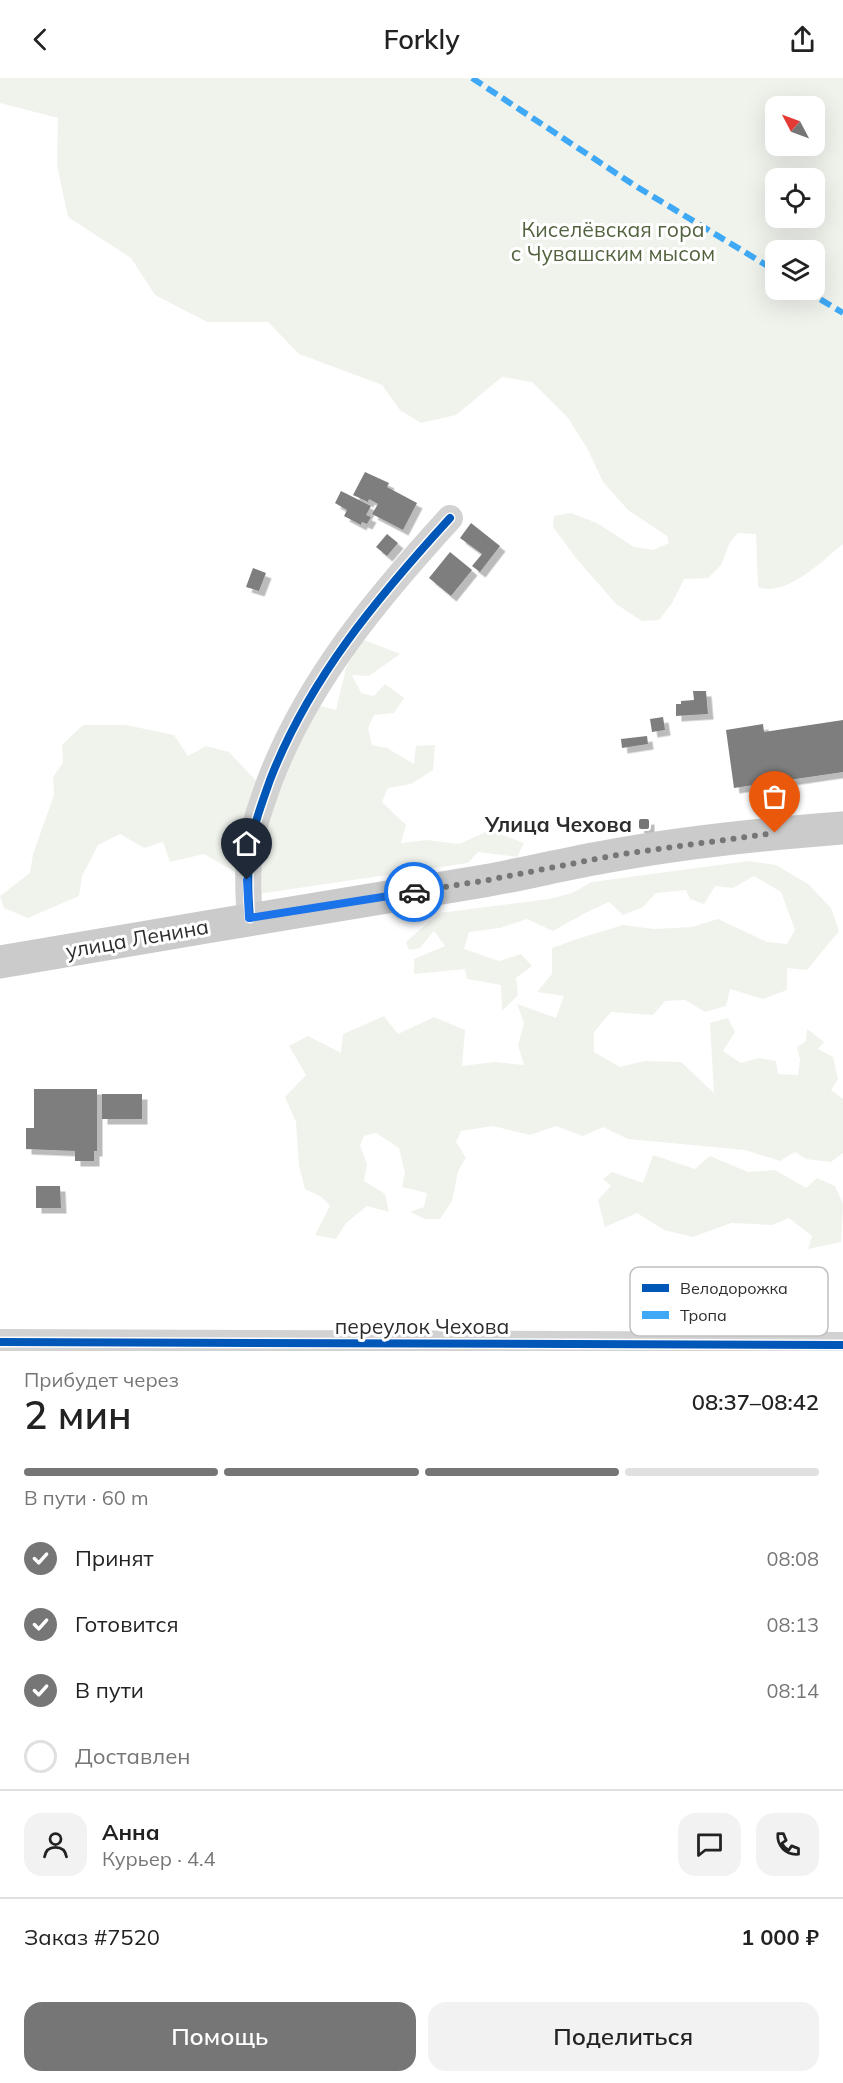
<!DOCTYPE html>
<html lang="ru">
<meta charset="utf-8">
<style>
:root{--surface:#fff;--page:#f2f2f2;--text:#222;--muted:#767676;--line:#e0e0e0;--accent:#767676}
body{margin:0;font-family:Mulish,sans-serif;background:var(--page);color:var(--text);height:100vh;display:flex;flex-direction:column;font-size:22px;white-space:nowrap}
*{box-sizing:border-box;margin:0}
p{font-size:20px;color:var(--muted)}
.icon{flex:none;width:33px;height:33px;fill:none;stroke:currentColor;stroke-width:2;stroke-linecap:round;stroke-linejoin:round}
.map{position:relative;height:1273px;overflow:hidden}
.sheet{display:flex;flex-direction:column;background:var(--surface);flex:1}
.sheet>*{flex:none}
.needle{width:39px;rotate:311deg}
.controls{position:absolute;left:765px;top:18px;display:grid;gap:12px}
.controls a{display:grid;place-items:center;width:60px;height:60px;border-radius:12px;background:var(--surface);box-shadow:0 6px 24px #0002;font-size:30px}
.pin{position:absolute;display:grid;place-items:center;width:51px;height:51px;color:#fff;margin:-62px -26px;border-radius:50% 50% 50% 0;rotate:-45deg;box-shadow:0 0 6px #0007}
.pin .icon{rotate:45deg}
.courier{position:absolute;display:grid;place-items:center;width:60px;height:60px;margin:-30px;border:4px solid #1a73e8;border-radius:50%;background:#fff;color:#222;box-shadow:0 2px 8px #0007}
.overview em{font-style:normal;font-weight:600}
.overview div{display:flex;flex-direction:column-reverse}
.overview{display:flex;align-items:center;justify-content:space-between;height:102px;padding:0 24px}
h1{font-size:39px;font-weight:600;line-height:45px}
.bar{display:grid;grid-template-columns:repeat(4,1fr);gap:9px 6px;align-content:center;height:72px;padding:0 24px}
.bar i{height:8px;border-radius:4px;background:var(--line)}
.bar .active{background:var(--accent)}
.bar p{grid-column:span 4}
.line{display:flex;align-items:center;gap:15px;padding:0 24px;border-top:2px solid var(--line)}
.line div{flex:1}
.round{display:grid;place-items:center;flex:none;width:63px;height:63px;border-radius:18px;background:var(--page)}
ol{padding:0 24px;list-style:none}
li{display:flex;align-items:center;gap:18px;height:66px}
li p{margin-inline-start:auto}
li .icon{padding:6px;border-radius:50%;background:var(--accent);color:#fff;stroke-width:4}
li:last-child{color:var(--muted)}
li i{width:33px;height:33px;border:3px solid var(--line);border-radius:50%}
.primary-button{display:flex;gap:12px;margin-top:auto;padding:12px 24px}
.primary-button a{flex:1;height:69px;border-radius:18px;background:var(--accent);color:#fff;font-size:24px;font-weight:600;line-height:69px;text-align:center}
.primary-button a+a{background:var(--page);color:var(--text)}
header{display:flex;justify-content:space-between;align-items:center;height:78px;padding:0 24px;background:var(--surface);font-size:27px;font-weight:600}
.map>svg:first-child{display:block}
.green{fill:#f0f3ec;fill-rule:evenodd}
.building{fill:#7e7e7e;filter:url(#shadow)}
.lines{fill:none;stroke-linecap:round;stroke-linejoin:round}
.minor{stroke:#d2d2d2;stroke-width:26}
.secondary{stroke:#cbcbcb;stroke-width:33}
.quiet{stroke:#3fa9f5;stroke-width:6;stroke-dasharray:12 6;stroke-linecap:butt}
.cycleway-casing{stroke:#fff;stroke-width:11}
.cycleway{stroke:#0057b8;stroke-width:8}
.done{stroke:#767676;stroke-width:6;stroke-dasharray:0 10.8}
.route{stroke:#1a73e8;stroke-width:8}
.poi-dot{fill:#767676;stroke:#fff;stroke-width:2}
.labels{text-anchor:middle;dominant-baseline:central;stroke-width:6;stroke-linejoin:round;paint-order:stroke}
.park-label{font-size:21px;fill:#53633f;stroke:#fff}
.poi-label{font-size:21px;font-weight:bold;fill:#2d2d2d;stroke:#fff;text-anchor:end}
.street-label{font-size:21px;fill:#2d2d2d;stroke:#fff}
.key{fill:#fff;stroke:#c0c0c0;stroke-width:1.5}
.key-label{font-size:16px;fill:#2d2d2d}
</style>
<header><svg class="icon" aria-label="back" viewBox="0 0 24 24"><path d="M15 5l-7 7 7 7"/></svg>Forkly<svg class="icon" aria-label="share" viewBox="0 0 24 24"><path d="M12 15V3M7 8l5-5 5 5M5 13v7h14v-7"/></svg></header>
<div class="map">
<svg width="843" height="1273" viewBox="0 0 843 1273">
<defs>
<filter id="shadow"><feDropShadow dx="5.5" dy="5.5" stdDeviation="0" flood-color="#0004"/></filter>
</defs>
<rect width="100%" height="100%" fill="#fff"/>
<!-- green -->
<path class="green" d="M0,0h843v466c-20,16 -57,54 -85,43l-2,-53 -18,-1 -8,9 -9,23 -13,13 -24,1 -12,24 -13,17 -17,1 -26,-17 -40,-46 -23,-31 1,-11 17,-3 26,10 37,24 19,3 16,-7 -2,-7 -39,-26 -25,-28 -16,-34 -19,-30 -36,-36 -30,-5 -46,38 -35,8 -21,-13 -18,-25 -83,-31 -31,-32h-61l-52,-27 -24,-37 -63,-41 -11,-52 1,-47 -58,-15zM776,28h38v40h-38zM776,100h38v40h-38zM776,172h38v40h-38z
M359,560l41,16 -31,22 -17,-1 9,18 13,3 11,-12 19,14 -10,15 -20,2 -6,13 4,17 15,3 27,16 2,-18 19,-1 -2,25 -22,14 -23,4 -6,14 24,23 -5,18 26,-3 32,4 31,-14 34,13 -7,14 -39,-5 -10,11 -210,31 2,-54 24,-63 33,-72 19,5 10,-42z
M83,647h43l48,10 14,21 18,-10 23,6 31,33 -18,91 -38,-22 -34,8 -7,-20 -19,6 -24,-14 -22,11 -16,31 -3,20 -51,22 -24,-10 -4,-12 30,-23 3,-19 21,-59 -1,-18 10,-14 -1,-18z
M749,783l27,4 32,19 23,24 8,23 -32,39 -20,-2v22l-24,9 -33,-10 -4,17 -21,6 -20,-12 -20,1 -12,14 -42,-3 -17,20v20l26,15 24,-6 37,1 33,31 -4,-70 18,-5 7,14 -12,19 18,12 18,-5 17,3 2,13 20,1 2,-15 -3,-13 9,-6 1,-12 17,13 -6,7 15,8 5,22 -7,11 12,9v54l-12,9 -25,-3 -11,-7 -15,9 -35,-11 -117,-11 -25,-12 -20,9 -27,-10 -26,9 -37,-9 -32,5 -5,11 10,16 -8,13 -6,30 -12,18h-15l-15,-7 14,-5 3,-14 -25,-6 3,-14 -6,-25 -23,-15 -12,3 -4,10 7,18 -3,17 21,13 4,18 -22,-6 -21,17 -10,16 -21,-4 15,-29 -8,-9 -17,-8 -6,-23 -3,-44 -11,-25 21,-22 -17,-29 19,-10 33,17 2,-19 41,-18 14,18 36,-17 31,13 -3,36 32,-4 30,3 -6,-20 6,-22 -7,-19 39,14 8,-22 -27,-4 15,-18v-26l25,-9 46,-14 31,4 38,-2 26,-8 49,23 20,2 8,-14 -14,-38 -27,-16 -21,12 -18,-2 -11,18 -14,-5 -4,-9 -30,3 -13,14 -20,8 -14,-13 -22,10 -34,19 -26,-12 -27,9 -31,4 -5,17 35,12 22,-7 11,12 -16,12 2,17 -16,16 -1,-26 -34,-6 -2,-10 -51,5v-15l31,-13 -11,-15 -14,17 -11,2 -3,-8 33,-29 110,-14 23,-6 20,-11z
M653,1077l42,14 15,-13 38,16 27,-2 31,18 11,-10 18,8 8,18 -2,38 -33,7 4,-13 -23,-18 -17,7 -41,-2 -38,14 -29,-7 -27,-17 -32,14 -7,-27 13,-14 -8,-7 9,-7 31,11z"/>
<!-- building -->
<path class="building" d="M365,394l24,11 -2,4 30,16 -14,27 -31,-16 6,-10 -9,-5 -1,3 -15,-7z
M341,413l30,15 -5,9 5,2 -4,7 -5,-2 -1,3 -17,-9 3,-6 -12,-7z
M471,445l29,23 -20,26 -8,-6 10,-12 -22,-16z
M387,456l11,9 -11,13 -11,-9z
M450,474l22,18 -21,26 -22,-18z
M253,490l13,5 -7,18 -13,-4z
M693,613h13l2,23 -32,2v-12h5v-3l13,-1z
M663,639l2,13 -13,2 -2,-13z
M843,642v52l-109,16 -8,-58 37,-6 1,8z
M647,658l1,8 -26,4 -1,-9z
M649,741v9l-10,1 -1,-9z
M34,1011h63v62h-3v10h-19v-10l-49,-2v-21h8z
M102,1016h40v25h-40z
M36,1108h24l1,22h-25z"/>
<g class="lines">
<!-- minor -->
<path class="minor" d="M250,840c-2,-23 -3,-45 0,-68 3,-24 12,-47 20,-70 39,-101 107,-182 180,-262
M0,1264l843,3"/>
<!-- secondary -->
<path class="secondary" d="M0,884c161,-28 323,-54 484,-81 40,-7 80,-17 120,-24 79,-15 159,-23 239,-29"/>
<!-- quiet -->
<path class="quiet" d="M472,0l162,107 142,86
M805,212l38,23"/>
<defs>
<path id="cycleway" d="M250,840c-2,-23 -3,-45 0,-68 3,-24 12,-47 20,-70 39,-101 107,-182 180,-262
M0,1264l843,3"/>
</defs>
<!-- cycleway casing -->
<use href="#cycleway" class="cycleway-casing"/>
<!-- cycleway -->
<use href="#cycleway" class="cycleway"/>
</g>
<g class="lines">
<!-- done -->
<path class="done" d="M414,814l74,-12 134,-26 153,-21"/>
<!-- route -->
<path class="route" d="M247,802l2,38 165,-26"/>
</g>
<!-- markers -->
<rect class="poi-dot" x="638" y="740" width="12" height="12" rx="3"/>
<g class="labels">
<!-- park labels -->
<g class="park-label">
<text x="613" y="151">Киселёвская гора<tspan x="613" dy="24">с Чувашским мысом</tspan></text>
</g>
<!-- poi labels -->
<g class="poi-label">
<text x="632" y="746">Улица Чехова</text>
</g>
<!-- street labels -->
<g class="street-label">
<text transform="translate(137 860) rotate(-10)">улица Ленина</text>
<text x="422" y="1248">переулок Чехова</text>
</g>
</g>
<!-- legend -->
<rect x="630" y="1189" width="198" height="69" rx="9" class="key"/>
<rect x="642" y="1206" width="27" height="8" fill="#0057b8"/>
<rect x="642" y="1233" width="27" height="8" fill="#3fa9f5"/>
<g class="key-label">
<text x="680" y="1216">Велодорожка</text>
<text x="680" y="1243">Тропа</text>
</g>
</svg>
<div class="controls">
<a><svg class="needle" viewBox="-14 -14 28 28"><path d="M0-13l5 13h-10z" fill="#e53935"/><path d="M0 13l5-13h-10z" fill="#767676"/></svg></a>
<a><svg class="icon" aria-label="locate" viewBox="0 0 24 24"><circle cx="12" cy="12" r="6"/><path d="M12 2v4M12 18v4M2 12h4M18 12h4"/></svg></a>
<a><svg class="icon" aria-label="layers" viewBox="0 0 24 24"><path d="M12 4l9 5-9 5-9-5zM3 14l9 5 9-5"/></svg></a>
</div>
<div class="pin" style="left:775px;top:755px;background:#ea580c"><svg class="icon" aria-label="bag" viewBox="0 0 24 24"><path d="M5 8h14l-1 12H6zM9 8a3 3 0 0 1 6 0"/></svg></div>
<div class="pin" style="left:247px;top:802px;background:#1f2937"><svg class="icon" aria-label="home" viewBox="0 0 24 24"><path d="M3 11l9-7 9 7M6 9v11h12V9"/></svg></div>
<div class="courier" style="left:414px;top:814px"><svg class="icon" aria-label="car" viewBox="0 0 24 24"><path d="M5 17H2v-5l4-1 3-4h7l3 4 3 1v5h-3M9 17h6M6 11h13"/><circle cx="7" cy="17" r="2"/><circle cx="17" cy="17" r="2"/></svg></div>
</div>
<section class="sheet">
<div class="overview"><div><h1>2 мин</h1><p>Прибудет через</p></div><em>08:37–08:42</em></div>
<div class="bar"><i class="active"></i><i class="active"></i><i class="active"></i><i></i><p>В пути · 60 m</p></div>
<ol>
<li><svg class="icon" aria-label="check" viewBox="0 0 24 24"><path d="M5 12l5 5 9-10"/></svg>Принят<p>08:08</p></li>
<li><svg class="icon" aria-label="check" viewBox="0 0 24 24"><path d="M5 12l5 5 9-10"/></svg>Готовится<p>08:13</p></li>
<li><svg class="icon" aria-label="check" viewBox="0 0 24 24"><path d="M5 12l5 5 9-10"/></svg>В пути<p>08:14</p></li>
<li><i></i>Доставлен</li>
</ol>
<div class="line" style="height:108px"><a class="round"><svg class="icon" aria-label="person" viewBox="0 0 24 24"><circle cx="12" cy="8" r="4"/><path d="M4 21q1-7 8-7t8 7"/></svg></a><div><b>Анна</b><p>Курьер · 4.4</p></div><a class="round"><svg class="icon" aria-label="chat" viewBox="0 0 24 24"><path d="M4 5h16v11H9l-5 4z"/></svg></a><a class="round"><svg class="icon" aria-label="phone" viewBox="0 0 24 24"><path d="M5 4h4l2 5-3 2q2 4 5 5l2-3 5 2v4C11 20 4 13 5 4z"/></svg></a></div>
<div class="line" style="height:78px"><div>Заказ #7520</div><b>1 000 ₽</b></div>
<div class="primary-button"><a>Помощь</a><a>Поделиться</a></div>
</section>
